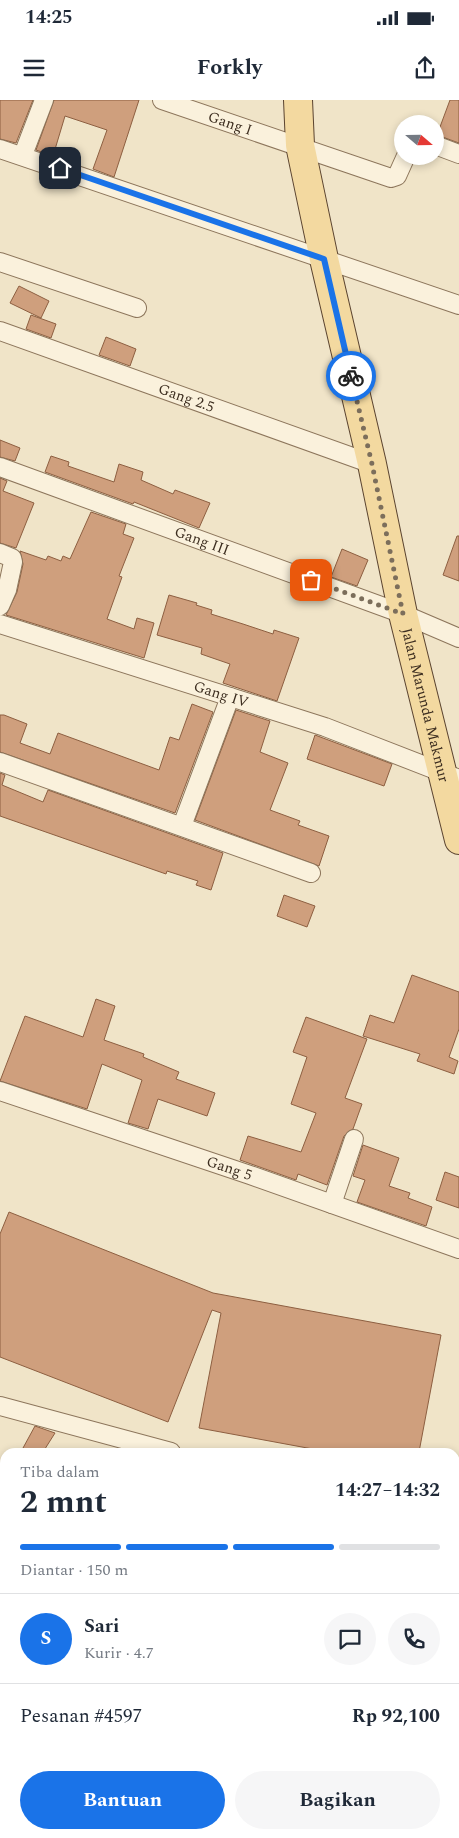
<!DOCTYPE html>
<html lang="id">
<meta charset="utf-8">
<style>
:root{--surface:#fff;--page:#f6f6f7;--text:#1f2937;--muted:#747a83;--line:#e0e1e3;--accent:#1a73e8}
body{margin:0;font-family:Spectral,serif;background:var(--page);color:var(--text);height:100vh;display:flex;flex-direction:column;font-size:19px;white-space:nowrap}
*{box-sizing:border-box;margin:0}
p{font-size:16px;color:var(--muted)}
.icon{flex:none;width:28px;height:28px;fill:none;stroke:currentColor;stroke-width:2;stroke-linecap:round;stroke-linejoin:round}
.map{position:relative;flex:1;overflow:hidden}
.panel{position:absolute;left:0px;top:1348px;width:460px;height:391px;display:flex;flex-direction:column;background:var(--surface);border-radius:15px 15px 0 0;box-shadow:0 2px 8px #0003}
.panel>*{flex:none}
.needle{width:32px;rotate:110deg}
.fabs{position:absolute;left:394px;top:15px;display:grid;gap:10px}
.fabs a{display:grid;place-items:center;width:50px;height:50px;border-radius:50%;background:var(--surface);box-shadow:0 2px 8px #0003;font-size:25px}
.pin{position:absolute;display:grid;place-items:center;width:42px;height:42px;color:#fff;margin:-21px;border-radius:10px;box-shadow:0 2px 8px #0006}
.courier{position:absolute;display:grid;place-items:center;width:50px;height:50px;margin:-25px;border:4px solid #1a73e8;border-radius:50%;background:#fff;color:#222;box-shadow:0 1px 6px #0007}
.summary em{font-style:normal;font-weight:700}
.summary div{display:flex;flex-direction:column-reverse}
.summary{display:flex;align-items:center;justify-content:space-between;height:85px;padding:0 20px}
h1{font-size:32px;font-weight:700;line-height:38px}
.bar{display:grid;grid-template-columns:repeat(4,1fr);gap:8px 5px;align-content:center;height:60px;padding:0 20px}
.bar i{height:6px;border-radius:4px;background:var(--line)}
.bar .current{background:var(--accent)}
.bar p{grid-column:span 4}
.line{display:flex;align-items:center;gap:12px;padding:0 20px;border-top:1px solid var(--line)}
.line div{flex:1}
.round{display:grid;place-items:center;flex:none;width:52px;height:52px;border-radius:26px;background:var(--page)}
.button{display:flex;gap:10px;margin-top:auto;padding:10px 20px}
.button a{flex:1;height:58px;border-radius:30px;background:var(--accent);color:#fff;font-size:20px;font-weight:700;line-height:58px;text-align:center}
.button a+a{background:var(--page);color:var(--text)}
.status{display:flex;justify-content:space-between;align-items:center;height:35px;padding:0 25px;background:var(--surface);direction:ltr}
.status svg{height:14px;fill:currentColor}
header{display:flex;justify-content:space-between;align-items:center;height:65px;padding:0 20px;background:var(--surface);font-size:22px;font-weight:700}
.map>svg:first-child{display:block}
.building{fill:#cf9f7d;stroke:#8d5f41}
.lines{fill:none;stroke-linecap:round;stroke-linejoin:round}
.street-casing{stroke:#8d765c;stroke-width:20}
.primary-casing{stroke:#5b4430;stroke-width:30}
.street{stroke:#faf1dc;stroke-width:18}
.primary{stroke:#f3d9a0;stroke-width:28}
.done{stroke:#7c6e5b;stroke-width:5;stroke-dasharray:0 9}
.route{stroke:#1a73e8;stroke-width:6}
.labels{text-anchor:middle;dominant-baseline:central;stroke-width:5;stroke-linejoin:round;paint-order:stroke}
.street-label{font-size:15px;fill:#3d2e20;stroke:#f7eed8}
</style>
<div class="status"><b>14:25</b><svg viewBox="0 0 49 12"><path d="M0 12V9h3v3zM5 12V6h3v6zM10 12V3h3v9zM15 12V0h3v12zM26 1h20v11H26zM47 4h2v5h-2z"/></svg></div>
<header><svg class="icon" aria-label="menu" viewBox="0 0 24 24"><path d="M4 6h16M4 12h16M4 18h16"/></svg>Forkly<svg class="icon" aria-label="share" viewBox="0 0 24 24"><path d="M12 15V3M7 8l5-5 5 5M5 13v7h14v-7"/></svg></header>
<div class="map">
<svg width="459" height="1738" viewBox="0 0 459 1738">
<rect width="100%" height="100%" fill="#f0e4c8"/>
<!-- building -->
<path class="building" d="M0,0h33l-17,43 -16,-4z
M54,0h85l-25,77 -21,-8 14,-39 -42,-14 -12,40 -17,-6z
M450,0h9v43l-22,-8z
M19,186l30,15 -8,17 -31,-15z
M31,215l25,9 -5,14 -25,-9z
M106,237l30,12 -6,17 -31,-11z
M0,340l20,8 -5,13 -15,-4z
M51,356l18,6 -1,4 46,16 5,-18 24,8 -2,8 32,14 2,-4 35,13 -11,25 -65,-26 -1,2 -88,-32z
M0,378l7,3 -4,10 31,12 -18,45 -16,-5z
M91,412l35,12 -3,10 11,4 -15,38 3,1 -15,42 27,10 3,-11 17,5 -10,35 -138,-43 11,-23 6,-28 -3,-13 26,9 2,-4 13,5 2,-5 7,3z
M457,436h2v45l-16,-6z
M342,449l26,11 -11,26 -26,-9z
M169,495l28,8 -1,2 16,5 -1,4 32,10 30,10 1,-4 25,8 -22,63 -54,-18 7,-19 -29,-10 1,-6 -45,-13z
M192,604l21,8 -38,101 -175,-61v-37h4l23,9 -7,19 30,11 8,-21 101,37 11,-33 9,3z
M236,610l34,11 -10,31 28,11 -18,47 30,11 -2,4 31,11 -10,30 -124,-46z
M315,635l77,29 -8,22 -77,-27z
M0,673l5,2 -3,10 41,17 5,-12 175,63 -12,37 -15,-5 2,-4 -31,-10 -1,3 -166,-58z
M284,795l31,11 -8,21 -30,-11z
M412,875l47,17v37l-10,28 9,4 -4,13 -37,-13 3,-7 -57,-18 7,-21 24,8z
M96,899l19,7 -11,34 40,14 -1,3 36,15 -3,7 39,14 -8,23 -49,-17 -10,30 -20,-6 14,-43 -40,-16 -15,45 -87,-28 25,-65 58,21z
M306,917l61,22 -22,59 17,6 -9,25 -9,7 -17,49 -29,-11 -2,6 -56,-20 8,-24 53,16 15,-39 -25,-9 16,-47 -14,-5z
M363,1045l36,13 -10,28 21,7 -2,5 24,9 -6,19 -69,-24 8,-22 -12,-4z
M445,1072l14,5v31l-23,-8z
M9,1112l204,81 228,42 -22,117h-90l-130,-24 22,-115 -9,-3 -44,112 -168,-65v-123z
M35,1326l20,7 -12,19h-12l-8,-4z"/>
<g class="lines">
<defs>
<g id="street">
<path id="s1" d="M162,0l229,78 6,-2 9,-20"/>
<path d="M435,45l24,9"/>
<path d="M0,49l459,156"/>
<path d="M23,55l21,-55"/>
<path d="M0,162l137,46"/>
<path id="s2" d="M0,231l372,133"/>
<path id="s3" d="M0,367l403,147 56,24"/>
<path d="M0,453l12,5 1,4 -6,28 -7,16"/>
<path id="s4" d="M0,524l325,103 134,52"/>
<path d="M0,662l311,111"/>
<path d="M182,726l48,-129"/>
<path id="s5" d="M0,991l250,84 209,74"/>
<path d="M332,1104l22,-65"/>
<path d="M0,1306l171,46"/>
<path d="M455,1429l4,1"/>
<path d="M0,1494l5,2"/>
<path d="M0,1585l5,-1"/>
<path d="M455,1595l4,5"/>
<path d="M0,1671l5,2"/>
<path d="M174,1734l12,4"/>
<path d="M431,1734l14,4"/>
</g>
<g id="primary">
<path id="s6" d="M298,0l2,45 24,114 48,205 31,150 56,226"/>
</g>
</defs>
<!-- street casing -->
<use href="#street" class="street-casing"/>
<!-- primary casing -->
<use href="#primary" class="primary-casing"/>
<!-- street -->
<use href="#street" class="street"/>
<!-- primary -->
<use href="#primary" class="primary"/>
</g>
<g class="lines">
<!-- done -->
<path class="done" d="M311,480l92,34 -31,-150 -21,-88"/>
<!-- route -->
<path class="route" d="M60,68l264,91 27,117"/>
</g>
<g class="labels">
<!-- street labels -->
<g class="street-label">
<text stroke="none"><textPath href="#s1" startOffset="72">Gang I</textPath></text>
<text stroke="none"><textPath href="#s2" startOffset="198">Gang 2.5</textPath></text>
<text stroke="none"><textPath href="#s3" startOffset="215">Gang III</textPath></text>
<text stroke="none"><textPath href="#s4" startOffset="232">Gang IV</textPath></text>
<text stroke="none"><textPath href="#s6" startOffset="619">Jalan Marunda Makmur</textPath></text>
<text stroke="none"><textPath href="#s5" startOffset="242">Gang 5</textPath></text>
</g>
</g>
</svg>
<div class="fabs">
<a><svg class="needle" viewBox="-14 -14 28 28"><path d="M0-13l5 13h-10z" fill="#e53935"/><path d="M0 13l5-13h-10z" fill="#747a83"/></svg></a>
</div>
<div class="pin" style="left:311px;top:480px;background:#ea580c"><svg class="icon" aria-label="bag" viewBox="0 0 24 24"><path d="M5 8h14l-1 12H6zM9 8a3 3 0 0 1 6 0"/></svg></div>
<div class="pin" style="left:60px;top:68px;background:#1f2937"><svg class="icon" aria-label="home" viewBox="0 0 24 24"><path d="M3 11l9-7 9 7M6 9v11h12V9"/></svg></div>
<div class="courier" style="left:351px;top:276px"><svg class="icon" aria-label="bike" viewBox="0 0 24 24"><circle cx="6" cy="16" r="4"/><circle cx="18" cy="16" r="4"/><path d="M6 16l4-8h5l3 8M10 8l3 8H6M13 5h3"/></svg></div>
<section class="panel">
<div class="summary"><div><h1>2 mnt</h1><p>Tiba dalam</p></div><em>14:27–14:32</em></div>
<div class="bar"><i class="current"></i><i class="current"></i><i class="current"></i><i></i><p>Diantar · 150 m</p></div>
<div class="line" style="height:90px"><b class="round" style="background:var(--accent);color:#fff">S</b><div><b>Sari</b><p>Kurir · 4.7</p></div><a class="round"><svg class="icon" aria-label="chat" viewBox="0 0 24 24"><path d="M4 5h16v11H9l-5 4z"/></svg></a><a class="round"><svg class="icon" aria-label="phone" viewBox="0 0 24 24"><path d="M5 4h4l2 5-3 2q2 4 5 5l2-3 5 2v4C11 20 4 13 5 4z"/></svg></a></div>
<div class="line" style="height:65px"><div>Pesanan #4597</div><b>Rp 92,100</b></div>
<div class="button"><a>Bantuan</a><a>Bagikan</a></div>
</section>
</div>
